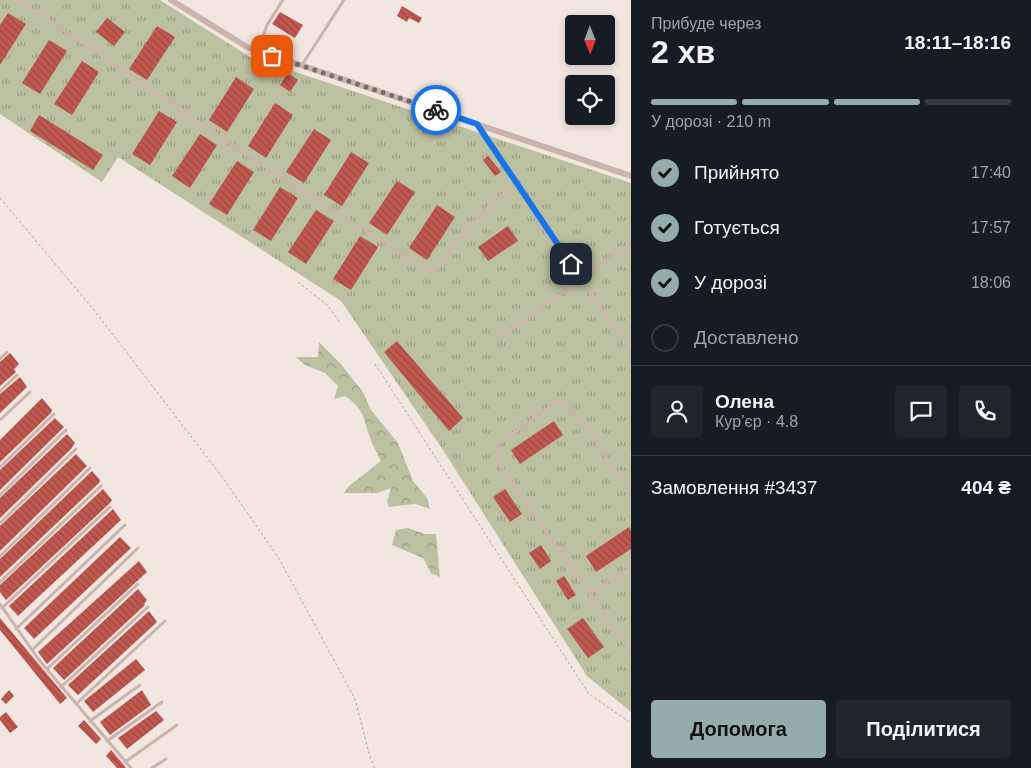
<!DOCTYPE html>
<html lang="uk">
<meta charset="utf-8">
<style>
:root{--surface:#171b24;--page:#20242c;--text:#f1f3f6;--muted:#9ea1a6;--line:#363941;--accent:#94adac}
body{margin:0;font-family:Arial,sans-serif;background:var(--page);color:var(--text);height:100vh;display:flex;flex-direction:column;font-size:19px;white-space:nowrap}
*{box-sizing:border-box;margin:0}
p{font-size:16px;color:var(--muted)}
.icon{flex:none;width:28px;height:28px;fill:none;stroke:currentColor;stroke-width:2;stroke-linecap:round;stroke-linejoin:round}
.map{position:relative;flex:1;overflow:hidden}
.details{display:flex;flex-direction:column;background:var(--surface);width:400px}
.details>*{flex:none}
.needle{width:32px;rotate:179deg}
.controls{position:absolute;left:565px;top:15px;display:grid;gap:10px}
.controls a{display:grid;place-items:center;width:50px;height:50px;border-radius:5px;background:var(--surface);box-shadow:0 2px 8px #0003;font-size:25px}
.pin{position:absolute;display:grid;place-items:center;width:42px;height:42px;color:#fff;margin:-21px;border-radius:10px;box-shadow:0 2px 8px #0006}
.courier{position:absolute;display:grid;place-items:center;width:50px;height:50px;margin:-25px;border:4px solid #1a73e8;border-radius:50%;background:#fff;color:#222;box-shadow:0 1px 6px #0007}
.head em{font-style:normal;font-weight:700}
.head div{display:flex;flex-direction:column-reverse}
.head{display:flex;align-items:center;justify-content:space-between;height:85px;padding:0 20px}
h1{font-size:32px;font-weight:700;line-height:38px}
.bar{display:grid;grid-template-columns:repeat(4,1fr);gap:8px 5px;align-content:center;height:60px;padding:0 20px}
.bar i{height:6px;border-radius:4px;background:var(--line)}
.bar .selected{background:var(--accent)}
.bar p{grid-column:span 4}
.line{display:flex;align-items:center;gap:12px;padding:0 20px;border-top:1px solid var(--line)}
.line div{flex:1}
.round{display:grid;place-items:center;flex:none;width:52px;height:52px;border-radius:5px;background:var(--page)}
ol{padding:0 20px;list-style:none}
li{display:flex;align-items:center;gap:15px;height:55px}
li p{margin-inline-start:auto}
li .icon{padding:5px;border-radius:50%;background:var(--accent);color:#111;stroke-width:4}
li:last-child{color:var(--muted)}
li i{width:28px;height:28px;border:2px solid var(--line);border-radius:50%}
.cta{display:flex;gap:10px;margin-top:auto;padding:10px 20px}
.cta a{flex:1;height:58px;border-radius:5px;background:var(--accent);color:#111;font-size:20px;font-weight:700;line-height:58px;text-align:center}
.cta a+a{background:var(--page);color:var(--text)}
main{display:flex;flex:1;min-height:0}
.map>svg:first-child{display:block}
.grass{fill:url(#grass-tufts)}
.forest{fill:url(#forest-crowns)}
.building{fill:url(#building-back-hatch)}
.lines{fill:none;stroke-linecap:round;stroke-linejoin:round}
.path{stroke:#b69e96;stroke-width:1;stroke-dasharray:2.5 2.5;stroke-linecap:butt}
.lane{stroke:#cab4ac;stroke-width:3}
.street{stroke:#cab4ac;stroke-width:6}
.done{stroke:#796d6a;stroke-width:5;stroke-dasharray:0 9}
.route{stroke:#1a73e8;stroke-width:6}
</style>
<main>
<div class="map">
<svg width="631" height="768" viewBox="0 0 631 768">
<defs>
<pattern id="grass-tufts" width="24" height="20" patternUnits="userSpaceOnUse" patternTransform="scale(1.25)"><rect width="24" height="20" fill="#bbc1a0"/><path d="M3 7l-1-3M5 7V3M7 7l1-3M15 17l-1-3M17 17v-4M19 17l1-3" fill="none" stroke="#999d83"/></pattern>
<pattern id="forest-crowns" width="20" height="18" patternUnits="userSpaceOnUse" patternTransform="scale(1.25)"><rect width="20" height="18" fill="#bbc1a0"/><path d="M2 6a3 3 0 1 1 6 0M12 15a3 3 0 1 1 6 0" fill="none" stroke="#999d83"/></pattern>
<pattern id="building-back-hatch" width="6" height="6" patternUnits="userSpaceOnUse" patternTransform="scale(1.25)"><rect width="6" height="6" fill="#c05850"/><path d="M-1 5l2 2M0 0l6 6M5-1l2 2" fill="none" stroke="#9d4943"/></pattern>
</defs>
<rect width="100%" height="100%" fill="#f2e6e0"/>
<!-- grass -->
<path class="grass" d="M0,0h160l90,57 381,126v529l-44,-36 -144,-226 -102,-149 -223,-144 -16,25 -102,-68z"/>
<!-- forest -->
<path class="forest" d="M319,342l21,21 23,29 8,18 27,33 15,38 14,17 3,11 -15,-5 -26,3 -2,-5 4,-14 -14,5h-33l5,-7 32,-25c-4,-8 -9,-17 -12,-26 -6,-19 -6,-27 -24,-39l-11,3 4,-13 -13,-13 -20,-8 -9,-8h22z
M408,528l17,6h11c2,15 2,28 4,43l-9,-4 -8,-15 -31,-13 4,-15z"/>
<!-- building -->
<path class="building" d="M402,6l20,12 -3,5 -10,-5 -2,4 -10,-6z
M280,12l23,13 -8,13 -23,-14z
M8,13l18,11 -26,41v-40z
M107,18l18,14 -11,14 -18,-14z
M157,26l18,11 -28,43 -18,-11z
M49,40l18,11 -27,43 -18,-11z
M82,61l17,11 -27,43 -18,-11z
M288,73l10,7 -8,12 -10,-7z
M236,77l18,12 -27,43 -18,-12z
M275,103l18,12 -27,43 -18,-12z
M159,111l18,11 -27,43 -18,-11z
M39,115l64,40 -10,15 -63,-39z
M314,129l17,11 -27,43 -18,-11z
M200,134l17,11 -27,43 -18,-12z
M351,152l18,11 -27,43 -18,-11z
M488,156l13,16 -6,4 -12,-16z
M237,161l17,11 -27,43 -18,-11z
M397,181l18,11 -28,43 -18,-12z
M280,187l18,11 -27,43 -18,-11z
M437,205l18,12 -28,43 -18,-12z
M316,210l18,11 -28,43 -18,-12z
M508,226l10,15 -30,20 -10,-14z
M360,236l18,11 -27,43 -18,-11z
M397,341l66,77 -14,13 -65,-79z
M10,353l9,11 -5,5 2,3 -16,14v-24z
M20,377l7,10 -27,26v-19z
M42,398l10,12 -1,3 -51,49v-22z
M55,418l9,9 -64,63v-20z
M554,421l9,14 -43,29 -9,-14z
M67,434l8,9 -4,6 -71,69v-20z
M76,454l11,12 -87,85v-25z
M92,471l8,9 -1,3 -99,94v-18z
M103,489l9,11 -3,4 -103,96 -6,-8v-7z
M505,489l17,25 -12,8 -17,-25z
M113,509l8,11 -103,96 -9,-10z
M629,527l2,4v18l-35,23 -10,-16z
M120,537l11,11 -97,91 -10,-11z
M541,545l10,16 -11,8 -11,-16z
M139,561l8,11 -100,92 -9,-12z
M564,576l12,19 -8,5 -12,-19z
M138,589l9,11 -3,4 1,1 -81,75 -11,-12z
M149,611l8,11 -79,73 -10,-10z
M0,618l67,80 -7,6 -60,-74z
M583,618l21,29 -16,11 -21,-29z
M136,659l9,11 -52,42 -9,-11z
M9,690l5,6 -8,8 -5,-5z
M142,690l9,15 -41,30 -10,-13z
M156,711l8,9 -37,29 -9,-11z
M6,712l12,15 -8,6 -10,-13v-3z
M84,720l17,19 -5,5 -18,-18z
M111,750l12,14 3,4h-9l-11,-12z"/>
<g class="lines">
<!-- path -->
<path class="path" d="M0,198l94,112 129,168 55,79 77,142 15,58 5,11
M298,282l30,24 11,15
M375,364l214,330 42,29"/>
<!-- lane -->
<path class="lane" d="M19,0l237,161 178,113c27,-38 45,-63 83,-90
M258,50l9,-25 16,-25
M302,65l42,-65
M479,127l152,225
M500,338l131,-95
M0,359l7,-7
M0,391l17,-16
M0,420l30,-28
M0,467l54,-53
M0,495l66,-65
M0,523l76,-74
M0,556l90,-88
M631,567l-42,26 42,58
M0,582l101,-96
M589,593l-90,-129 -2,-19 61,-44 13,6 60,84
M0,604l39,56 92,108
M2,608l108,-101
M16,629l109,-104
M32,650l106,-102
M47,669l91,-85
M61,687l87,-80
M76,704l89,-83
M90,721l50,-36
M107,741l55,-39
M125,762l52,-37
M152,768l14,-9"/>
<!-- street -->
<path class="street" d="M171,0l76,47 384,129"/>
</g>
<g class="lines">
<!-- done -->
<path class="done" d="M272,56l164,54"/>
<!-- route -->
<path class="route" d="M436,110l41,14 94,140"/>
</g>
</svg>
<div class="controls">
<a><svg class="needle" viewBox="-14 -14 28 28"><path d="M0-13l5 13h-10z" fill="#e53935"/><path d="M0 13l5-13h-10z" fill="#9ea1a6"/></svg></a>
<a><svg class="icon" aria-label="locate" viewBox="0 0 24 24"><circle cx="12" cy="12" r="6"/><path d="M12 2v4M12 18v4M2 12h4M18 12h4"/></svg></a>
</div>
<div class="pin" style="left:272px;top:56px;background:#ea580c"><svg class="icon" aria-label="bag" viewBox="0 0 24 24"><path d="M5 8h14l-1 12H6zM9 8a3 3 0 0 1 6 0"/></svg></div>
<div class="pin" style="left:571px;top:264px;background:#1f2937"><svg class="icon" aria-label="home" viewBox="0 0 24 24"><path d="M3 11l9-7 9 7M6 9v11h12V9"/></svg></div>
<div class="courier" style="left:436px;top:110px"><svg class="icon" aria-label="bike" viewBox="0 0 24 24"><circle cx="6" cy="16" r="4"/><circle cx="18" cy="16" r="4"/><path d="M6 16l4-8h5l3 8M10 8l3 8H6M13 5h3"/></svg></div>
</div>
<section class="details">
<div class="head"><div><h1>2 хв</h1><p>Прибуде через</p></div><em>18:11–18:16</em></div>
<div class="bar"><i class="selected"></i><i class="selected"></i><i class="selected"></i><i></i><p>У дорозі · 210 m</p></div>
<ol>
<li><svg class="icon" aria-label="check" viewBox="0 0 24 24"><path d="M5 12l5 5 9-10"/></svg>Прийнято<p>17:40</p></li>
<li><svg class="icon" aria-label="check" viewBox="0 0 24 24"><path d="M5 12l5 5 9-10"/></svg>Готується<p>17:57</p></li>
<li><svg class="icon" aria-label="check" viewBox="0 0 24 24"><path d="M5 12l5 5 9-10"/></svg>У дорозі<p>18:06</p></li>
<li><i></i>Доставлено</li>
</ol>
<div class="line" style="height:90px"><a class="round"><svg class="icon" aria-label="person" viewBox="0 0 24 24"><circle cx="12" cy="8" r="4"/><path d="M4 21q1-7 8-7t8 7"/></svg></a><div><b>Олена</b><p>Кур’єр · 4.8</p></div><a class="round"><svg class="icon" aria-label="chat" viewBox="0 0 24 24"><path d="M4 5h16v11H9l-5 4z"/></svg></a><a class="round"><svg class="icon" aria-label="phone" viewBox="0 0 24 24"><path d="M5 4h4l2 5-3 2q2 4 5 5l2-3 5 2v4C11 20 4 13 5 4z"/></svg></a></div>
<div class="line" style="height:65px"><div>Замовлення #3437</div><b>404 ₴</b></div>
<div class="cta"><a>Допомога</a><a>Поділитися</a></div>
</section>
</main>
